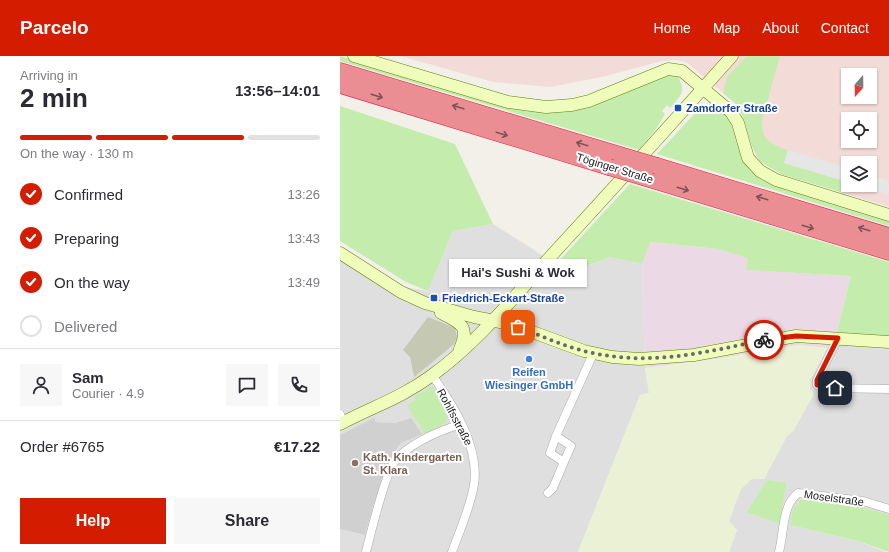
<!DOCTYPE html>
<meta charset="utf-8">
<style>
:root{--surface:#fff;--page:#f7f7f7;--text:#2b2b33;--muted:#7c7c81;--line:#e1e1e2;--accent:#d41d00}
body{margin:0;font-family:Helvetica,sans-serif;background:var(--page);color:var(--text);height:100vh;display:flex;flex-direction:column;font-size:15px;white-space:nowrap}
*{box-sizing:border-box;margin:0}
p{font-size:13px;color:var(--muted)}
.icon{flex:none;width:22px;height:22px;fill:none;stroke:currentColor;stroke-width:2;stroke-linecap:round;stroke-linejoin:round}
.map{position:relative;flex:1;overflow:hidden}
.panel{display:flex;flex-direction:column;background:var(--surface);width:340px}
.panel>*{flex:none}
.needle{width:26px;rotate:200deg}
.controls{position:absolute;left:501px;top:12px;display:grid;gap:8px}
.controls a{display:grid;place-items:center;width:36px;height:36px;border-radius:0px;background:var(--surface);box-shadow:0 1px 3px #0004;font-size:20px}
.pin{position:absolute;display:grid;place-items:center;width:34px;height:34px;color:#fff;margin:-17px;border-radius:8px;box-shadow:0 2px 6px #0006}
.courier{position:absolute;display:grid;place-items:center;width:40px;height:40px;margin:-20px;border:3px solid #d41d00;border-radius:50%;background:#fff;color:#222;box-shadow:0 1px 5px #0007}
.bubble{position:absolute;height:28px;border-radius:0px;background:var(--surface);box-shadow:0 1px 3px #0004;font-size:13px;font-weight:700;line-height:28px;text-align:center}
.overview em{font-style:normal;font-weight:700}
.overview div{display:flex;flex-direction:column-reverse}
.overview{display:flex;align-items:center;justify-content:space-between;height:68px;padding:0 20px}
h1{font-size:26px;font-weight:700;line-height:30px}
.bar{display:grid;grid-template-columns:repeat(4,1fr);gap:6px 4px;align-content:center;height:48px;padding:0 20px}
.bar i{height:5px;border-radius:3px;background:var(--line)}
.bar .current{background:var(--accent)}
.bar p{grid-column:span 4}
.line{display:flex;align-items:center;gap:10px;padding:0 20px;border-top:1px solid var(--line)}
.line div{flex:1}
.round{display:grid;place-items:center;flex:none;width:42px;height:42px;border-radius:0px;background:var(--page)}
ol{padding:0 20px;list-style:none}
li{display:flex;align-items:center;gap:12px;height:44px}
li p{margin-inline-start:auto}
li .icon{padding:4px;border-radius:50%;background:var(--accent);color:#fff;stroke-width:4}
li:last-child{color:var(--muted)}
li i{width:22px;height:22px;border:2px solid var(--line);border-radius:50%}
.action{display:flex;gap:8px;margin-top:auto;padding:8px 20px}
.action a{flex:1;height:46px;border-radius:0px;background:var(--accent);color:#fff;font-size:16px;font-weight:700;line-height:46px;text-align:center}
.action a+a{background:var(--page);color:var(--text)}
header{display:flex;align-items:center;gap:24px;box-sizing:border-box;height:56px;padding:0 20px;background:var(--accent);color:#fff}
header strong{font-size:19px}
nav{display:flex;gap:22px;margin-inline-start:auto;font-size:14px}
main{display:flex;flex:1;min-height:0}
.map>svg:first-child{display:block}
.residential{fill:#e0dfdf;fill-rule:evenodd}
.commercial{fill:#f3dcd8;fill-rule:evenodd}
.industrial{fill:#ebdae6}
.religious{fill:#d0d0d0}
.construction{fill:#c5c8b3}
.farmland{fill:#ebf1d4}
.grass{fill:#c4edad}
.parking{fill:#e6e6e6}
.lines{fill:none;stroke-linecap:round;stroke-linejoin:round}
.street-casing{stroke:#a9a9a9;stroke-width:9}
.secondary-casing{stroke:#628100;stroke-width:13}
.highway-casing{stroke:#e3224a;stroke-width:17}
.street{stroke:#fff;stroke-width:8}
.secondary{stroke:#f0fcbc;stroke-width:12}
.highway{stroke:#eb8e93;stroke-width:16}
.highway-bridge-casing{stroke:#e3224a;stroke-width:17;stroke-linecap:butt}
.highway-bridge{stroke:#eb8e93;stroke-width:16}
.oneway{stroke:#7c5355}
.done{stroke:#6b6a67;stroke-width:4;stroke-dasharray:0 7.2}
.route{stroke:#d41d00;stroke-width:5}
.transit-dot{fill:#1a4fb4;stroke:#fff;stroke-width:1.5}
.shop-dot{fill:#3f7fe0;stroke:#fff;stroke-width:1.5}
.education-dot{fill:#8d6e63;stroke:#fff;stroke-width:1.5}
.labels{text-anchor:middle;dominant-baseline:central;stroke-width:4;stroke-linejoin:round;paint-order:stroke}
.transit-label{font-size:11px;font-weight:bold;fill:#164399;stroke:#fff;text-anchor:start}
.street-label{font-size:11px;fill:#222;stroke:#fff}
.shop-label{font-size:11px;font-weight:bold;fill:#366cbe;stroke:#fff}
.education-label{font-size:11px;font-weight:bold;fill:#785e54;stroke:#fff;text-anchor:start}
</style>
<header>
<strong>Parcelo</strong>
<nav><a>Home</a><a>Map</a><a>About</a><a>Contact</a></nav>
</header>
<main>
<section class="panel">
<div class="overview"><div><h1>2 min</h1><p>Arriving in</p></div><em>13:56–14:01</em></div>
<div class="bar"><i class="current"></i><i class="current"></i><i class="current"></i><i></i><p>On the way · 130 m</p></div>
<ol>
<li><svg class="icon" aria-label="check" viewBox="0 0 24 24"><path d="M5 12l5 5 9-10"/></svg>Confirmed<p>13:26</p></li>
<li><svg class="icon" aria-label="check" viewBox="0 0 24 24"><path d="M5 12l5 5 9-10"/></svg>Preparing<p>13:43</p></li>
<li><svg class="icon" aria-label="check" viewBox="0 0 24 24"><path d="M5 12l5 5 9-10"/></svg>On the way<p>13:49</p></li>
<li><i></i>Delivered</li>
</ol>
<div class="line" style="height:72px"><a class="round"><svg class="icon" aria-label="person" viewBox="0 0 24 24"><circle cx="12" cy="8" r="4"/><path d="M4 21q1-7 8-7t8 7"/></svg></a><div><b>Sam</b><p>Courier · 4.9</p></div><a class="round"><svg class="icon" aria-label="chat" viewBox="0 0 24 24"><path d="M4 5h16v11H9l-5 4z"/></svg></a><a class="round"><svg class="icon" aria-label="phone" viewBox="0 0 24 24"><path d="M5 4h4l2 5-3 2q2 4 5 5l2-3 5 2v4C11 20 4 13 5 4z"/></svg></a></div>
<div class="line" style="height:52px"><div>Order #6765</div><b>€17.22</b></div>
<div class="action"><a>Help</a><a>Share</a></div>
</section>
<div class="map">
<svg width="549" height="496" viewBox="0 0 549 496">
<rect width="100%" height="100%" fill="#f2f0e8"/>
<!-- residential -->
<path class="residential" d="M153,168l63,40 21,6 33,-13 32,7 3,104 4,25 -9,2 -62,157h-238v-23l25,6 8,-29 17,-44 11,-19 10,-25 -16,5 -19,-1 -2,-3 -34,16v-188l63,40 25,4 25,-60zM101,299l-27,21 -4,-19z
M497,276l52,4v179l-76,-16 -12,2 -9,10 -2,14 68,16 28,11h-157l8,-22 -8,-9 12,-32 11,-11 12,1 23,-43 7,-6 16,-41v-9z"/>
<!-- commercial -->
<path class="commercial" d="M60,0h489v151l-108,-33 -20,-12 -5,-6 -10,-33 -11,-20 -49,-41 -11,-2 -13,1 -60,16 -52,10 -57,-5zM508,19h22v22h-22zM508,63h22v22h-22zM508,107h22v22h-22z"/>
<!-- industrial -->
<path class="industrial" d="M309,186l69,7 31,9 -3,12 105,6 -14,56 -10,16 -28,-3 -84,14 -70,9 -3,-104z"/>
<!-- religious -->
<path class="religious" d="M34,362l2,4 19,1 16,-5 11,16 -21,9 -7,10 -21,53 -8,29 -25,-6v-94z"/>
<!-- construction -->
<path class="construction" d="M88,261l27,11 2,10 -3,6 -13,11 -27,22 -4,-20 -7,-7z"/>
<!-- farmland -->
<path class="farmland" d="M459,289l28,3 -17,32v9l4,5 -20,36 -7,6 -23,43h-12l-11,10 -12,32 8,9 -8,22h-151l62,-157 9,-2 -4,-25 70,-9z"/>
<!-- grass -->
<path class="grass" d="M0,0l183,54 20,2 127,-37 8,1c8,17 4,18 -8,32l-3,-3 -5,6 3,3 -9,15 -17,21 -299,-89z
M407,0h33l-18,64c-1,20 8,24 26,30l-4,13 60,18 -3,11 -60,-18 -20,-12 -9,-15 -10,-33 -7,-11 -12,-10 4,-16z
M374,47l17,14 22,52 136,50v7l-232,-72 44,-47z
M0,50l115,38 38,80 -40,7 -25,60 -22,-9 -66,-41z
M290,128l259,78v74l-52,-4 14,-56 -105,-6 2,-12 -30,-9 -68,-7 -8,22 -32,-7 -33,13 -21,-6z
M93,330l15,28 -1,8 -22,12 -18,-29 8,-5v-4z
M427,424l19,3 -6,41 -33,-12z
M473,443l48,8 28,8v37l-31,-11 -68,-16 2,-14 9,-11z"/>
<!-- parking -->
<path class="parking" d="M448,94l60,18v14l-64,-19z
M530,119l19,6v14l-32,-10h13z"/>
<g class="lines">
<defs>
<path id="street" d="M498,282l-21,42v5l8,3 64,1
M92,319c21,30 48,72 42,110 -4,23 -14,45 -22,67
M0,358l3,8
M224,406l7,-16 -15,-10 37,-82
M208,437l5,-5 11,-26 -14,-9 6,-17
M26,496c4,-16 20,-81 29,-91 15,-18 44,-30 66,-37
M439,496c5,-19 3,-47 19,-59l65,8 26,8"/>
<path id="secondary" d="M14,0l154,46 38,5 26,-2 17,-4 79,-32 14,2 49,41 7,11 10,35 12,13 16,9 113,35
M0,197l61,39 24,11 49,14 37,7 73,27 28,6 27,2 55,-4 102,-19 93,6
M101,257c20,10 29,13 19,36
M0,368c32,-17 61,-26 91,-48 45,-32 83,-79 120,-120 61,-66 121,-133 181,-200"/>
<path id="highway" d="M0,15l280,84
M0,29l269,82
M317,110l232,70
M306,122l243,74"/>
</defs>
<!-- street casing -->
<use href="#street" class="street-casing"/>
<!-- secondary casing -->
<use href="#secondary" class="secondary-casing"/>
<!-- highway casing -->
<use href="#highway" class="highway-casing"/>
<!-- street -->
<use href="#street" class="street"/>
<!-- secondary -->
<use href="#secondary" class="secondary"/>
<!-- highway -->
<use href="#highway" class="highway"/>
<defs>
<path id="highway-bridge" d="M280,99l37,11
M269,111l37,11"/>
</defs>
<!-- highway-bridge casing -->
<use href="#highway-bridge" class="highway-bridge-casing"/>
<!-- highway-bridge -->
<use href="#highway-bridge" class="highway-bridge"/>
</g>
<!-- one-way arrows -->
<defs><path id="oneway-shaft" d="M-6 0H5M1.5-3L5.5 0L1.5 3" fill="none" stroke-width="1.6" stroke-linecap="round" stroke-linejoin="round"/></defs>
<g class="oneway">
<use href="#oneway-shaft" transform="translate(37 40) rotate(17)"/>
<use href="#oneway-shaft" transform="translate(118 51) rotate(-163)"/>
<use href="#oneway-shaft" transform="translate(162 78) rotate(17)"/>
<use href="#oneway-shaft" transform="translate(242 88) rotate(-163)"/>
<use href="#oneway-shaft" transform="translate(343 133) rotate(17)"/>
<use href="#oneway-shaft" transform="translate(422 142) rotate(-163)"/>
<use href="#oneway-shaft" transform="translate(468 171) rotate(17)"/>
<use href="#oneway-shaft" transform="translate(524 173) rotate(-163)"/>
</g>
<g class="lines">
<!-- done -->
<path class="done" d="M178,271c24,9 49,21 75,26 58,13 114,-1 171,-13"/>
<!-- route -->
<path class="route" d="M424,284l32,-4 42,2 -21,42v5l18,3"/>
</g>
<!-- markers -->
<g class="transit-dot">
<rect x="334" y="48" width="8" height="8" rx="2"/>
<rect x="90" y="238" width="8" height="8" rx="2"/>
</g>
<circle class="shop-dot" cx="189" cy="303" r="4"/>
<circle class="education-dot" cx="15" cy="407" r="4"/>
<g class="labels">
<!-- transit labels -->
<g class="transit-label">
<text x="346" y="52">Zamdorfer Straße</text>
<text x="102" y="242">Friedrich-Eckart-Straße</text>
</g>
<!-- street labels -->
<g class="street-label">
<text transform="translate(275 112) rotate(17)">Töginger Straße</text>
<text transform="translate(115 361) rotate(62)">Rohlfsstraße</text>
<text transform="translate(494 442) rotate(8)">Moselstraße</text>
</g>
<!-- shop labels -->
<g class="shop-label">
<text x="189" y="316">Reifen<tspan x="189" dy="13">Wiesinger GmbH</tspan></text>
</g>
<!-- education labels -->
<g class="education-label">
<text x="23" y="401">Kath. Kindergarten<tspan x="23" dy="13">St. Klara</tspan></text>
</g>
</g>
</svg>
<div class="controls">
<a><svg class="needle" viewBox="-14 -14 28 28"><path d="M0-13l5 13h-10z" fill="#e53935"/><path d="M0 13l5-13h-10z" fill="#7c7c81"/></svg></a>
<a><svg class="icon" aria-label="locate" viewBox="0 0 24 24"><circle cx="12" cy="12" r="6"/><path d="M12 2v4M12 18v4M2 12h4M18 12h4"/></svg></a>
<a><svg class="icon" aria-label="layers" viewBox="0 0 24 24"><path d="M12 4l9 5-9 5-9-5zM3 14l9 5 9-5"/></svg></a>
</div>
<div class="pin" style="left:178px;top:271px;background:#ea580c"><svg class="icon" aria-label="bag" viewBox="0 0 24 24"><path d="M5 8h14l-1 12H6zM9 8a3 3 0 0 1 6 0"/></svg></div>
<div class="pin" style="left:495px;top:332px;background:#1f2937"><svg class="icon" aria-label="home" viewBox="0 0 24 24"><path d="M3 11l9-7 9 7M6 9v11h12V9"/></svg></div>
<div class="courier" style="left:424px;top:284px"><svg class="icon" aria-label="bike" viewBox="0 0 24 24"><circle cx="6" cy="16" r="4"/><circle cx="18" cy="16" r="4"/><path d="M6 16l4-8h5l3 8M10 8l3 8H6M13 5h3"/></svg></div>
<div class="bubble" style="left:109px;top:203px;width:138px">Hai's Sushi &amp; Wok</div>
</div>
</main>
